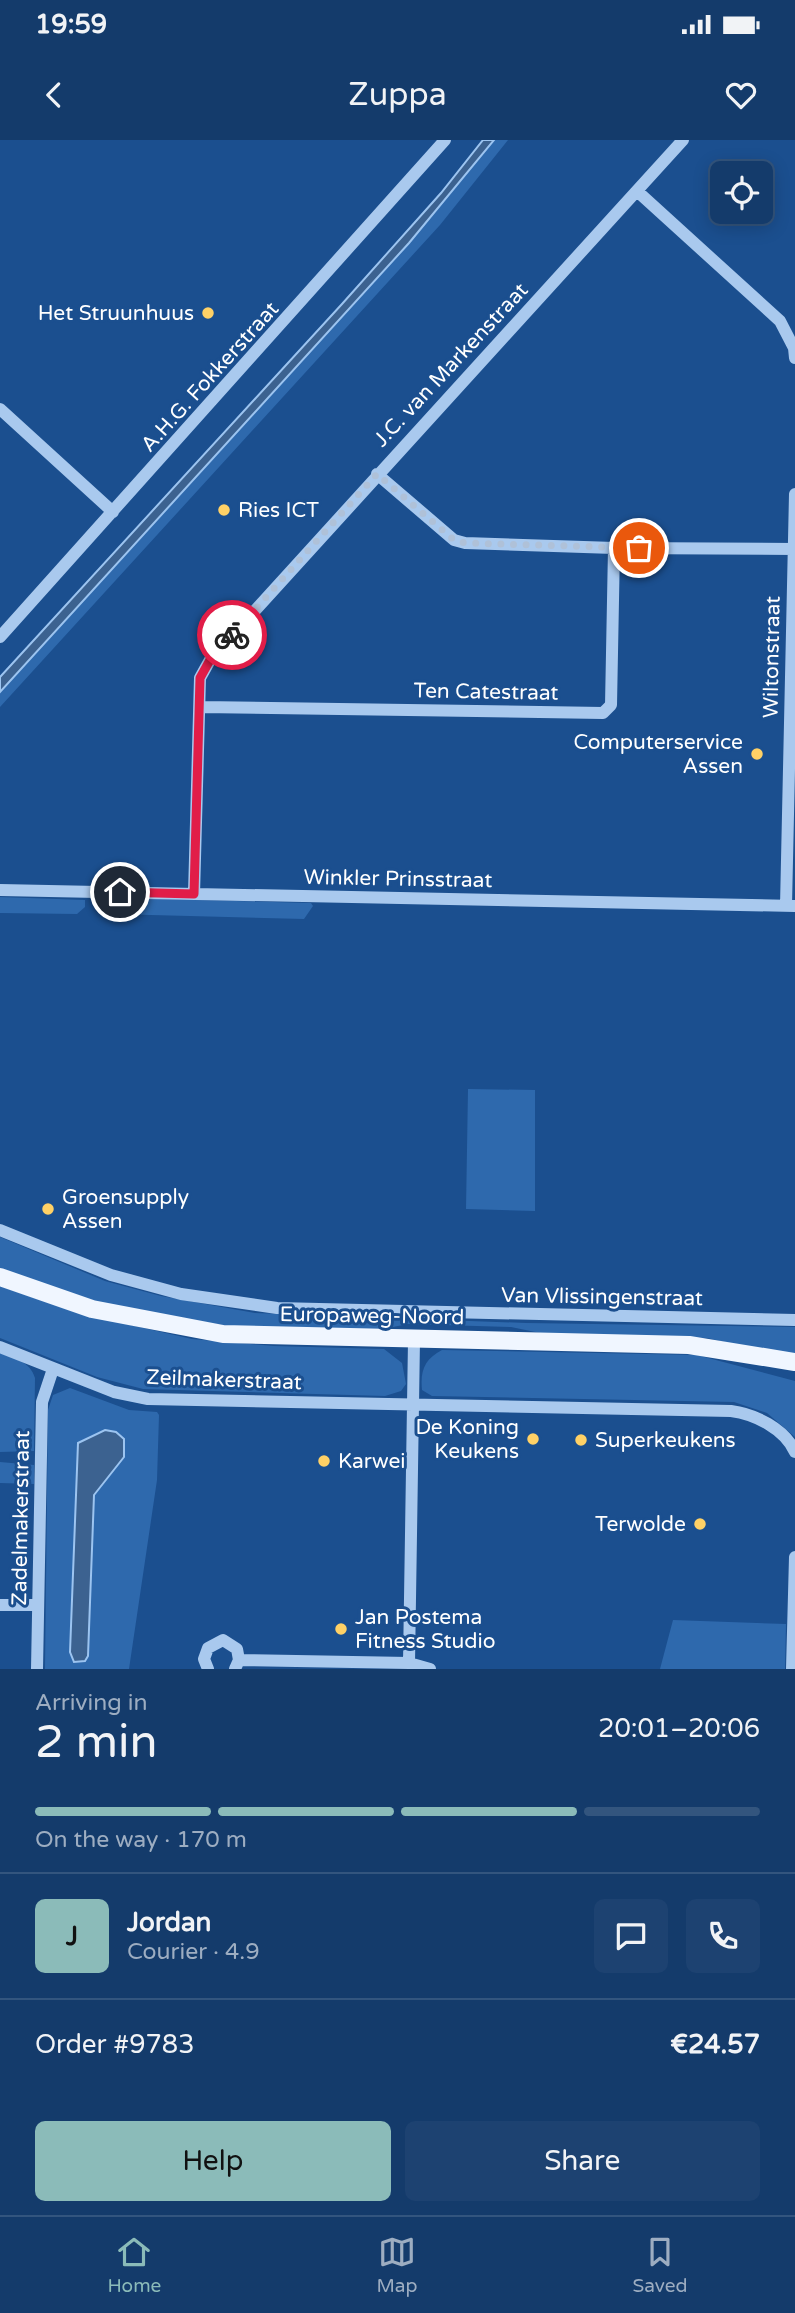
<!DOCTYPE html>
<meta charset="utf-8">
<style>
:root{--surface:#143b6b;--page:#1d4271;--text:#f1f3f6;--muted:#9dadc1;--line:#33557e;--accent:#8bbbb9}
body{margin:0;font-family:"Varela Round",sans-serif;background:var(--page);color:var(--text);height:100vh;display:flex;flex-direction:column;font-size:26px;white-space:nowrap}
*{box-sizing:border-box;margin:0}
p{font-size:23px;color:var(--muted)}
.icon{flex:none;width:38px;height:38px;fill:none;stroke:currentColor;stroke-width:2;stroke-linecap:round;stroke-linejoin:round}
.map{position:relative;height:1529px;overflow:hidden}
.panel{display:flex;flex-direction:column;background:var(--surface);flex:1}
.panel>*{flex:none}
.tools{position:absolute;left:710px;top:21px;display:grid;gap:14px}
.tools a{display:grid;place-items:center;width:63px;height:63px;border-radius:10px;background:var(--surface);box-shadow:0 4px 18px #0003,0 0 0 2px var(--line);font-size:35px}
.pin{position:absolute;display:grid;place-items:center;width:60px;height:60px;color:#fff;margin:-30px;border:4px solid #fff;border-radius:50%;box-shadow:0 2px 7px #0007}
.courier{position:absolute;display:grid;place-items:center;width:70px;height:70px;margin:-35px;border:5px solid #e11d48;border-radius:50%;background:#fff;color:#222;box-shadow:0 2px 9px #0007}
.overview em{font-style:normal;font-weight:600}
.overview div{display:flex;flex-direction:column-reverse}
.overview{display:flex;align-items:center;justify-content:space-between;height:119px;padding:0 35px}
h1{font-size:46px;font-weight:600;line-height:52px}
.bar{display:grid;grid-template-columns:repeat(4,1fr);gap:10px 7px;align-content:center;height:84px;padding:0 35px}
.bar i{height:9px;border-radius:5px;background:var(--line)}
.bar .current{background:var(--accent)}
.bar p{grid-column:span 4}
.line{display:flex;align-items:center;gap:18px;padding:0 35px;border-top:2px solid var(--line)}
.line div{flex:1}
.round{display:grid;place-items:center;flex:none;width:74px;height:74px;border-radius:10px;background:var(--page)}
.button{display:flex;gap:14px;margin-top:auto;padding:14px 35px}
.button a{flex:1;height:80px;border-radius:10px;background:var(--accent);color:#111;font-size:28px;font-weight:600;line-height:80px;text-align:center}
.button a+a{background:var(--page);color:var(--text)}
.status{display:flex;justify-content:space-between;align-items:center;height:49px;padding:0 35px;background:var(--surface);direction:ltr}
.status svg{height:19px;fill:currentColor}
header{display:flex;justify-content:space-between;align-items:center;height:91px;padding:0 35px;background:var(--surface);font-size:32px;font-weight:600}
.tabs{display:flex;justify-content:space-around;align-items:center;height:98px;border-top:2px solid var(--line);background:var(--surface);font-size:19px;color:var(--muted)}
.tabs a{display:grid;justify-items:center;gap:4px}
.tabs .current{color:var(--accent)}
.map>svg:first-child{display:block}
.green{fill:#2e69ad;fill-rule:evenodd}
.water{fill:#3c6290;stroke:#9cc4f0;stroke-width:2}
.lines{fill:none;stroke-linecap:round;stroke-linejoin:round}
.minor{stroke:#a9c9ee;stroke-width:12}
.major{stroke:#f0f6ff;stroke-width:18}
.done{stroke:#afc1d8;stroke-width:7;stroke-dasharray:0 12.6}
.route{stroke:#e11d48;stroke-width:9}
.poi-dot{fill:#ffd166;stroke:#1b4f8f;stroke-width:2.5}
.labels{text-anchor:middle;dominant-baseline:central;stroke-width:6;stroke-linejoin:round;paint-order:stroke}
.poi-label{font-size:21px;fill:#fff;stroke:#1b4f8f;text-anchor:start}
.street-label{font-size:21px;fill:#fff;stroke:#1b4f8f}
</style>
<div class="status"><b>19:59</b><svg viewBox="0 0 49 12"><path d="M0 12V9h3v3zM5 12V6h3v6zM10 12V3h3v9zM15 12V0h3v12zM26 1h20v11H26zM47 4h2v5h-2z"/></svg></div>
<header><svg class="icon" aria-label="back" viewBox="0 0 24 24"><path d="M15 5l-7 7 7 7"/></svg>Zuppa<svg class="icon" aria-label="heart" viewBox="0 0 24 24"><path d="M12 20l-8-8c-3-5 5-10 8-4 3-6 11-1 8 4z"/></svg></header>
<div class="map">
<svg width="795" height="1529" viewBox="0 0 795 1529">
<rect width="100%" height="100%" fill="#1b4f8f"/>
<!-- green -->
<path class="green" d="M494,0h14l-68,85 -440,482v-15l409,-449z
M0,757l85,3v7l-8,7 -77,-1z
M113,758l198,5 2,3 -9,13 -191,-5 -3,-13z
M468,949l67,1v121l-69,-2z
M0,1097l105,44 56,15 94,17 271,10 269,4v31l-88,-20 -162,-4 -34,-7 -103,-3 -40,8 -134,-5 -125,-21 -109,-37z
M0,1146l78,27 114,26 82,7 110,3 18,14 4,21 -5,7 -16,5 -242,-7 -46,-12 -97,-39z
M442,1210l255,5 98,26v56l-28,-24 -33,-11 -302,-6 -10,-6c-2,-20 3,-31 20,-40z
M0,1213c15,6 30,8 35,25l-1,73 -34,1z
M70,1248l59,22 28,2 2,3 -2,65 -28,189h-84l3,-259 5,-15zM105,1290l11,2 1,35 -23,28 -22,124 6,-175z
M0,1322l34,3v19l-34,-1z
M673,1480l113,4 -1,45h-125z"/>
<!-- water -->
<path class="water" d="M483,0h11l-85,103 -409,449v-15l342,-373 99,-111z
M105,1290l11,2 8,7v18l-30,38 -6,161 -3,5 -11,1 -4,-10 8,-209z"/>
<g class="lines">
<!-- minor -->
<path class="minor" d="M637,51l143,130 14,27 1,10
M0,269l113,103
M377,334l77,66 11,3 149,5 181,1
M0,497l445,-497
M201,567l402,6 8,-8 3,-157
M0,750l795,16
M194,754l6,-216 10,-18 473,-520
M786,766l9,-412
M0,1090l111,45 70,19 96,14 518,12
M414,1200l-5,323 21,6
M0,1207l114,45 34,7 583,12c24,3 54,18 64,41
M0,1465h38
M239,1520l170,3
M37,1529l5,-267 11,-33
M208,1529l-4,-10 4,-11 15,-8 14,9 2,11 -4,9
M792,1529l3,-112"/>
<!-- major -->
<path class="major" d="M0,1137l92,32 131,25 466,11 106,17"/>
</g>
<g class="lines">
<!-- done -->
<path class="done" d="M232,495l145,-161 77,66 11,3 174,5"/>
<!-- route -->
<path class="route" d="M120,752l74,2 6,-216 10,-18 22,-25"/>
</g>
<!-- markers -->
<g class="poi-dot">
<circle cx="208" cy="173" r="7"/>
<circle cx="224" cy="370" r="7"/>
<circle cx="757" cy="614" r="7"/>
<circle cx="48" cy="1069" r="7"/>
<circle cx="533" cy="1299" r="7"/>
<circle cx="581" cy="1300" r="7"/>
<circle cx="324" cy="1321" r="7"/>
<circle cx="700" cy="1384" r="7"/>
<circle cx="341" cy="1489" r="7"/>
</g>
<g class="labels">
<!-- poi labels -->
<g class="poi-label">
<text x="194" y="173" text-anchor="end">Het Struunhuus</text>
<text x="238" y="370">Ries ICT</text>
<text x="743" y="602" text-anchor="end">Computerservice<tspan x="743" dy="24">Assen</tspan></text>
<text x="62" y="1057">Groensupply<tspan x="62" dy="24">Assen</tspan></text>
<text x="519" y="1287" text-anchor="end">De Koning<tspan x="519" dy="24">Keukens</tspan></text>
<text x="595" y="1300">Superkeukens</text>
<text x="338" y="1321">Karwei</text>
<text x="686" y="1384" text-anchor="end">Terwolde</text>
<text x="355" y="1477">Jan Postema<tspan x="355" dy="24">Fitness Studio</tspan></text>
</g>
<!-- street labels -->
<g class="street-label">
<text transform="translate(451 225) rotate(-47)">J.C. van Markenstraat</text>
<text transform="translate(210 237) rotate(-48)">A.H.G. Fokkerstraat</text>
<text transform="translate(772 517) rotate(-89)">Wiltonstraat</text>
<text transform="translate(486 552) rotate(1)">Ten Catestraat</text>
<text transform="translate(398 739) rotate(1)">Winkler Prinsstraat</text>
<text transform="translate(602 1157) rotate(1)">Van Vlissingenstraat</text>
<text transform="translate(372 1176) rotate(1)">Europaweg-Noord</text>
<text transform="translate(224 1240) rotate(2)">Zeilmakerstraat</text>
<text transform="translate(21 1378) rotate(-89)">Zadelmakerstraat</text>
</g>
</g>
</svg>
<div class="tools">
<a><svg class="icon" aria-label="locate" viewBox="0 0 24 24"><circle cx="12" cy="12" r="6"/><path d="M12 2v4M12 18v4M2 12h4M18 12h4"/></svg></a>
</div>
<div class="pin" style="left:639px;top:408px;background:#ea580c"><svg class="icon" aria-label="bag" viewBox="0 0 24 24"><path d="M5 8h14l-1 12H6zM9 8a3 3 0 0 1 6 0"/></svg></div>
<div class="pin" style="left:120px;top:752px;background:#1f2937"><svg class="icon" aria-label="home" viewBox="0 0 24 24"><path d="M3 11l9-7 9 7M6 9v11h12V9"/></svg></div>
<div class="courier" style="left:232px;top:495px"><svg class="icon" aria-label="bike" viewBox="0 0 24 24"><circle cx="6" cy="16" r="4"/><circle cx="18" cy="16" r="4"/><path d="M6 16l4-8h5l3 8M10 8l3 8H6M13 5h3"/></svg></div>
</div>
<section class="panel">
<div class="overview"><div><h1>2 min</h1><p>Arriving in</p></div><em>20:01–20:06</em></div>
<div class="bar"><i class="current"></i><i class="current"></i><i class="current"></i><i></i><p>On the way · 170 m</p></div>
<div class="line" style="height:126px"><b class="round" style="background:var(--accent);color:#111">J</b><div><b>Jordan</b><p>Courier · 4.9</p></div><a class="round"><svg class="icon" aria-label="chat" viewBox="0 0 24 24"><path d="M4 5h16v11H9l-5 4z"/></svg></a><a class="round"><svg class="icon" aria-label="phone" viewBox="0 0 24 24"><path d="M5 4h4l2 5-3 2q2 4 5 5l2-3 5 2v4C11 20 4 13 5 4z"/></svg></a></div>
<div class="line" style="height:91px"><div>Order #9783</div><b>€24.57</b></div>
<div class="button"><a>Help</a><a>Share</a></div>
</section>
<nav class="tabs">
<a class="current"><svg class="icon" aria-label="home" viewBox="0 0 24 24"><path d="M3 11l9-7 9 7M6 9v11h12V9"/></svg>Home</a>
<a><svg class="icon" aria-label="map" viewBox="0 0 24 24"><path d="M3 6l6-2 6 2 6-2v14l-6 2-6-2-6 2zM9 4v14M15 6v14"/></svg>Map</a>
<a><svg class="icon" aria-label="saved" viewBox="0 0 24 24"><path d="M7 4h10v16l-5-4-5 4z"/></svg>Saved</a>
</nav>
